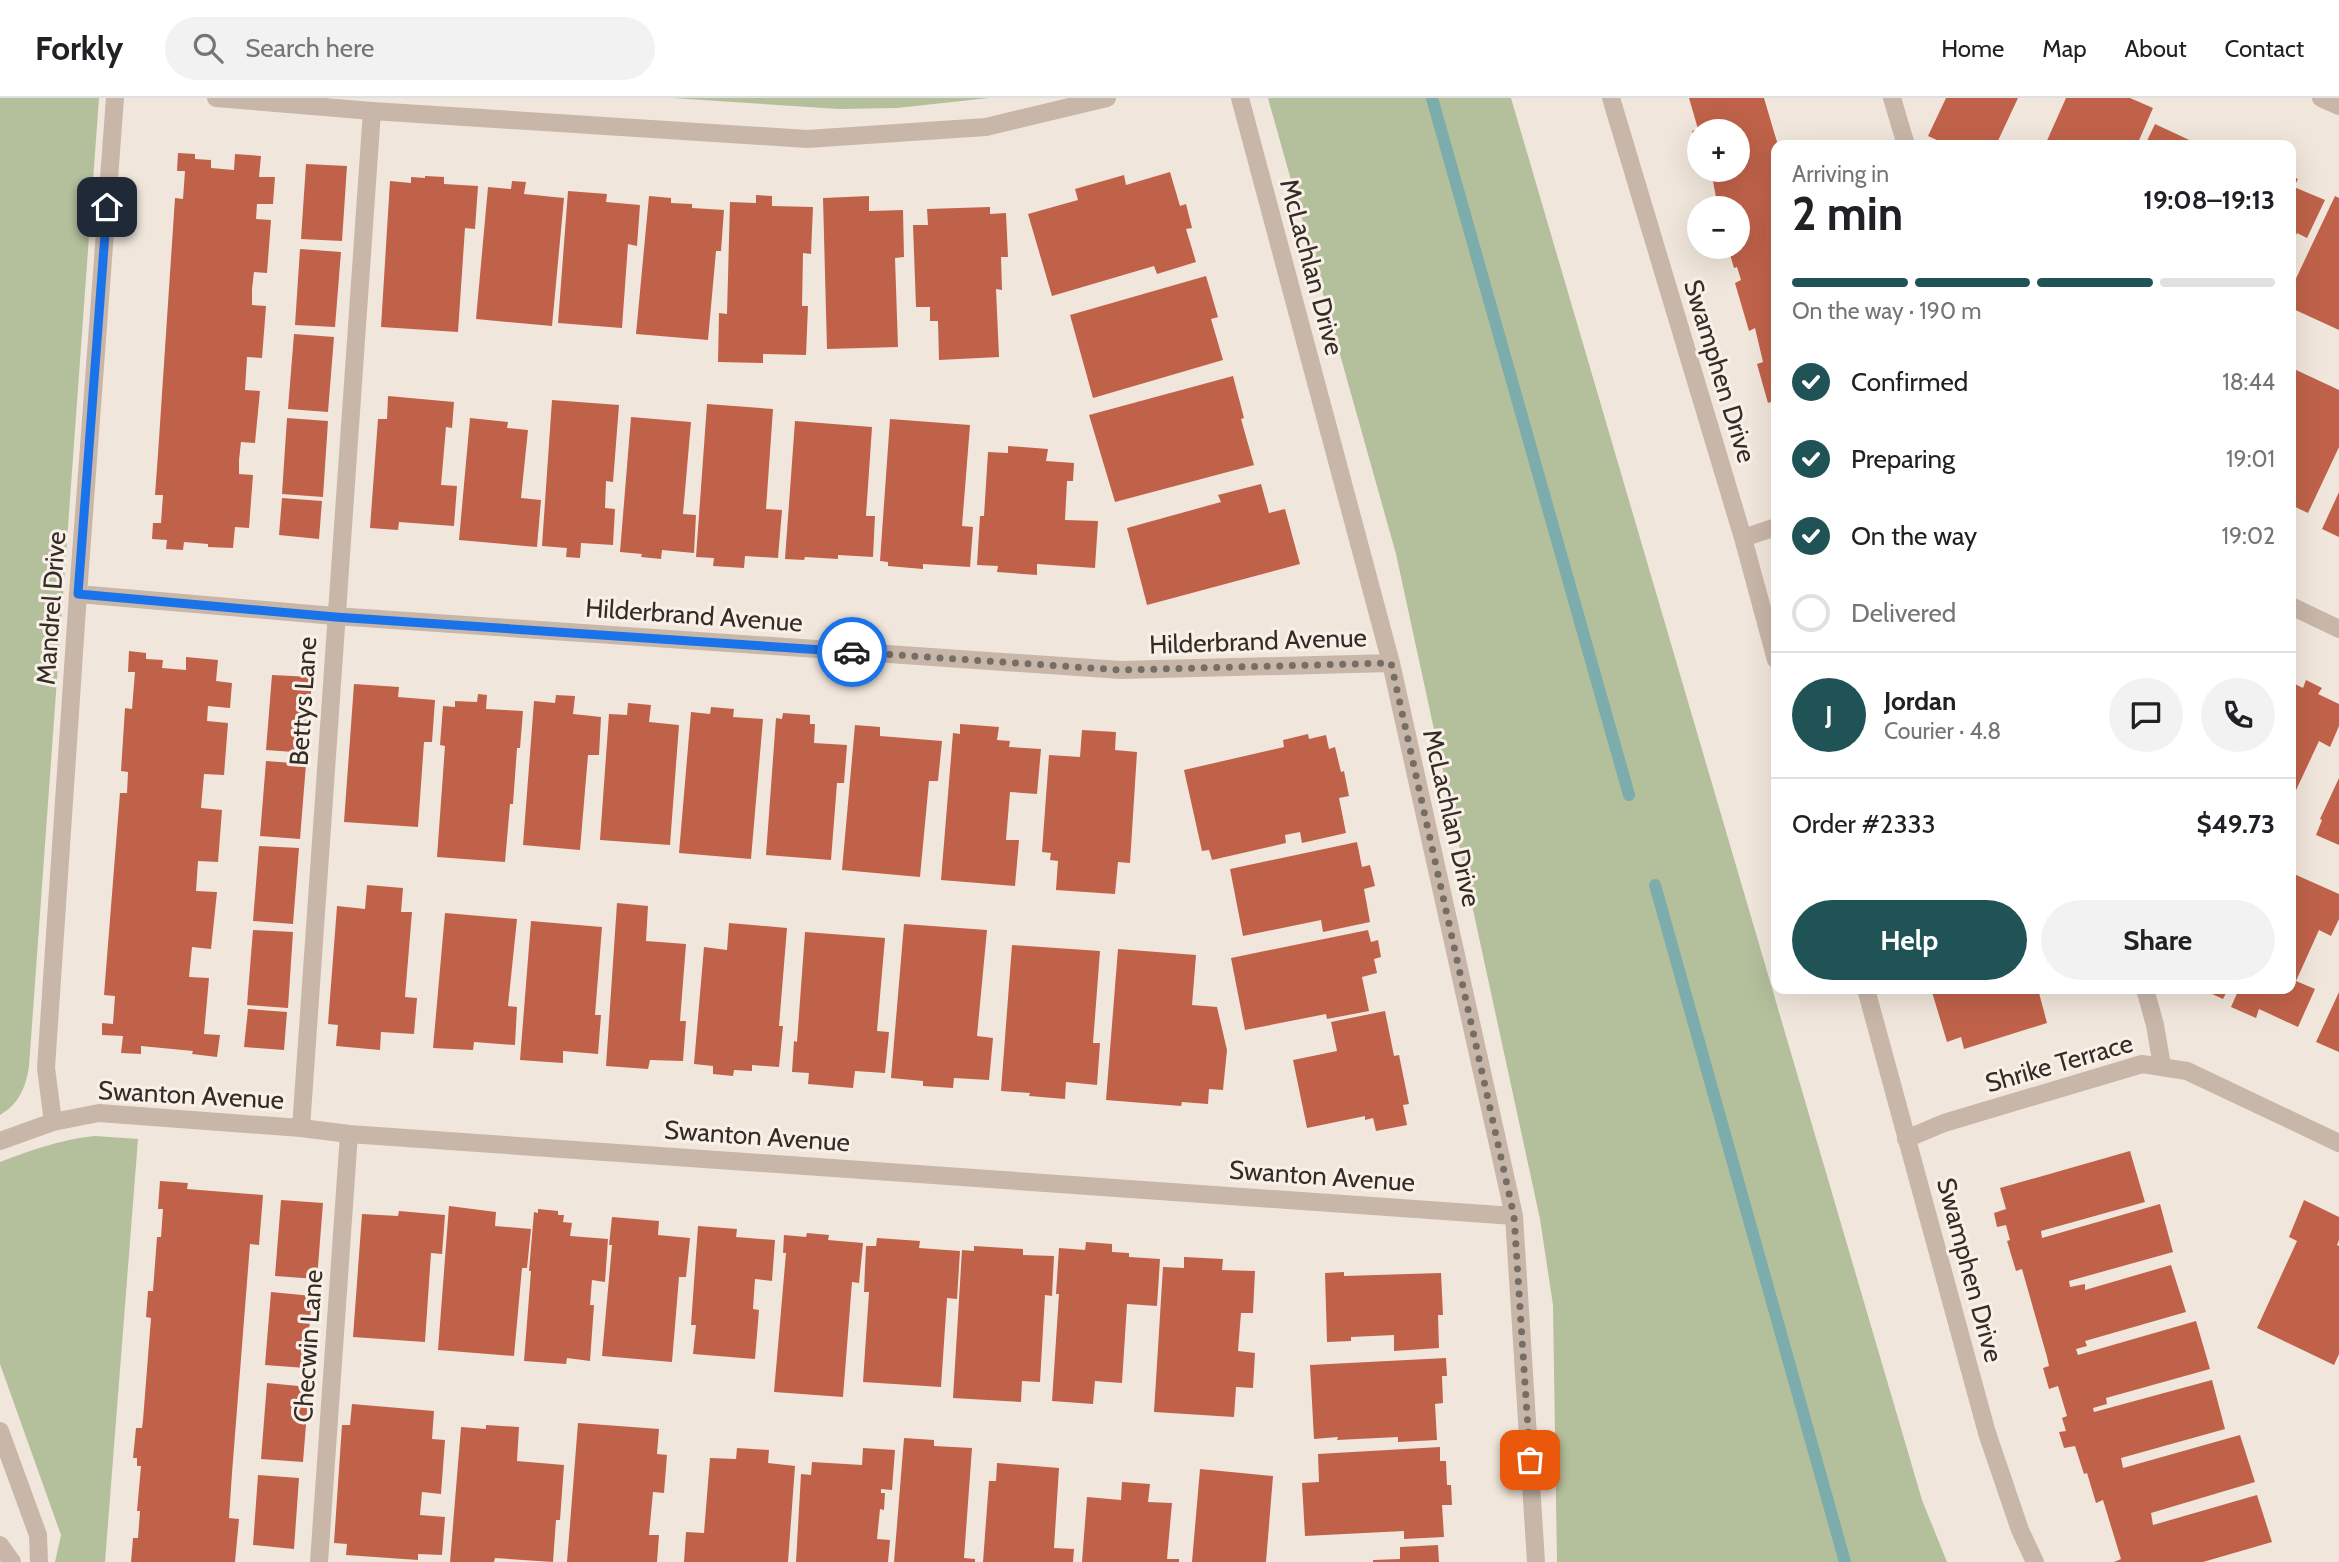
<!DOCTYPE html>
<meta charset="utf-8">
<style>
:root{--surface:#fff;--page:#f2f2f2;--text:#202124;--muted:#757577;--line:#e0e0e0;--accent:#1f5355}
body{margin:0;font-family:Cabin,sans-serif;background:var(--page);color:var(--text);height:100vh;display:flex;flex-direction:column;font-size:26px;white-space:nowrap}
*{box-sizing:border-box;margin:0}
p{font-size:23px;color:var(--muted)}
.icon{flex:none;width:38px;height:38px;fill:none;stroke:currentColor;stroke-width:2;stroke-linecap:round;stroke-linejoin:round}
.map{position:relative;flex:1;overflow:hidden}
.sheet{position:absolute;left:1771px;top:42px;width:525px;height:854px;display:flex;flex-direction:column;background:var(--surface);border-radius:14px;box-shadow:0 7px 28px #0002}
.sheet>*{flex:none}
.buttons{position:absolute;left:1687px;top:21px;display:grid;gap:14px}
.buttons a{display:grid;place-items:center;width:63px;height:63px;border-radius:50%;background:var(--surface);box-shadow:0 7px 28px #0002;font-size:35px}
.pin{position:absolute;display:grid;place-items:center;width:60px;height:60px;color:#fff;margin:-30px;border-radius:14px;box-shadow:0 4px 10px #0006}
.courier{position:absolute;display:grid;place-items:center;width:70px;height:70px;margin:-35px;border:5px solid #1a73e8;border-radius:50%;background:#fff;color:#222;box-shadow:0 2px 9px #0007}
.headline em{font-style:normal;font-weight:700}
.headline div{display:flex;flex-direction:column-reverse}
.headline{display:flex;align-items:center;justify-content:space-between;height:119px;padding:0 21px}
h1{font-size:46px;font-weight:700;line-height:52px}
.bar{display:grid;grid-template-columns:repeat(4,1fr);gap:10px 7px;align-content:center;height:84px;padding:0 21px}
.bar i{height:9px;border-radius:5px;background:var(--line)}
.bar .on{background:var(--accent)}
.bar p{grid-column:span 4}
.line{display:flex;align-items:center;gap:18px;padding:0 21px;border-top:2px solid var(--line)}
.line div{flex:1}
.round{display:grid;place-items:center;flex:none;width:74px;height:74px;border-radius:37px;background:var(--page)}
ol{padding:0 21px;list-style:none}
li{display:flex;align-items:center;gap:21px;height:77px}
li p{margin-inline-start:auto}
li .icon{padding:7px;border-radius:50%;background:var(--accent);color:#fff;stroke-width:4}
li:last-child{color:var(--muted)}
li i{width:38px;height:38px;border:4px solid var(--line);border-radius:50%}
.cta{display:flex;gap:14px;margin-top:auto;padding:14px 21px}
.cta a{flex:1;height:80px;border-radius:42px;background:var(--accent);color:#fff;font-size:28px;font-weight:700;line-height:80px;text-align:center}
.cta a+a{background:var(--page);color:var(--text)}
header{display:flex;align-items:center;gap:42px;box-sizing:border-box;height:98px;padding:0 35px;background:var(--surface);border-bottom:2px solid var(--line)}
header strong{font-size:33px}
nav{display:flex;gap:38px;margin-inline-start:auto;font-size:24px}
.search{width:490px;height:63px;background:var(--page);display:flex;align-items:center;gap:18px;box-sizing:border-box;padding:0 24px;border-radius:38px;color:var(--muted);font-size:26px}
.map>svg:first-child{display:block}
.green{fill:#b4bf9c}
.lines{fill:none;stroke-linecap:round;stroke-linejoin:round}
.stream{stroke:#7cacac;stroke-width:12}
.building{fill:#c0624a}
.service{stroke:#c8b6a8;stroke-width:18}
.minor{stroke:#c8b6a8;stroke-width:18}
.done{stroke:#776d67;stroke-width:7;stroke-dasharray:0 12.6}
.route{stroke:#1a73e8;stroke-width:9}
.labels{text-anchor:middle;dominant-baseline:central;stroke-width:6;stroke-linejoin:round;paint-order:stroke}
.street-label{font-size:26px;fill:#352c28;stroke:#f9f0e8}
</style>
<header>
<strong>Forkly</strong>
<div class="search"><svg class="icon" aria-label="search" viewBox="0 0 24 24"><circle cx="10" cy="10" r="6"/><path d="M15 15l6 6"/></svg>Search here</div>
<nav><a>Home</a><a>Map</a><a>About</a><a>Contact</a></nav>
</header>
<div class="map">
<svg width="2339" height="1464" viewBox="0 0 2339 1464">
<rect width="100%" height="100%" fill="#f1e6db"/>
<!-- green -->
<path class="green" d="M0,0h99l-70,968c-3,21 -10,38 -29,49z
M672,0h317l-92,10 -58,1z
M1268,0h243l411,1402 25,62h-390l-4,-257 -13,-86 -144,-665z
M95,1038l43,3 -33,423h-50l6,-27 -61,-171v-202c32,-12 61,-23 95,-26z"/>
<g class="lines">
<!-- stream -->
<path class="stream" d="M1432,0l197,697
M1655,787l190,677"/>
</g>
<!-- building -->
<path class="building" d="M1689,0h75l10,34 4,13 -2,255 -8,3 -11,-39 6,-2 -8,-34 -6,3 -14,-48 6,-3 -4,-13 -3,1 -5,-17 9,-4v-39h-12l-1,-3 -7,3 -6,-32 -7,1 -2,-7h35v-39h-39v23l-7,-23 6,-2z
M1946,0h72l-22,47h-48l-20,-9z
M2066,0h64l23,10 -16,37 -10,-4 -2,4h-80z
M2155,26l45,21h-55z
M178,55l17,1v5l16,1v8l23,2 1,-16 26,2 -2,21h16l-2,27h-16l-1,15 15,1 -4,53 -13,-1 -2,17v16l14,1 -4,52 -15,-1 -2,33 15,1 -5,52 -14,-1 -2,18v14l14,1 -4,53 -14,-1 -2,21 -25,-1v-3l-24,-2 -1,8 -17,-1 1,-9 -15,-1 1,-16h8l2,-28h-8l3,-41 17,-256 8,1 2,-28h-8z
M306,66l41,2 -5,75 -41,-2z
M1170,74l10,34 6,-2 6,24 -6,1 10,33 -39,12 -3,-8 -102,30 -24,-82 50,-14 -3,-11 49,-14 2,10z
M425,78l19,1v7l34,2 -3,43 -10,-1 -7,104 -77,-5 9,-146 21,2v-6l14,1z
M2291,78l7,3 -4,8 31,13 -18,38 -10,-5 -6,13z
M512,83l14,1 -2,12 40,4 -12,128 -76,-7 12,-132 23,2z
M568,93l39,3 -1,8 34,3 -3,41 -9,-2 -6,84 -64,-5z
M756,97l16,1v10l41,1 -2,47 -8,-1 -1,53h6l-2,49 -43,-1v9l-45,-1 1,-49 8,1 3,-112 26,1z
M649,98l22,2v5l21,1v4l32,2 -3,41h-5l-8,89 -72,-6z
M869,98v15l34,-1 1,47 -9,1 3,89 -71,2 -4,-151z
M2335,98l4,2v132l-48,-22v-19z
M990,109v7l16,-1 2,44h-7l1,33 -6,-1 3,68 -60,3 -1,-39h-8v-14h-14l-3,-82h15l-1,-16z
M300,151l41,3 -6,75 -40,-2z
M1206,178l12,41 -7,2 12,41 -130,38 -23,-83z
M294,236l40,3 -6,75 -40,-3z
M2294,271l45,21v57l-31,66 -17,-8v-130z
M1233,278l11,42 -3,1 13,46 -139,37 -26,-87z
M388,298l66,6 -2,26 -6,-1 -5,58 16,1 -3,40 -55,-4 -1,8 -28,-2 8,-109h9z
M552,302l67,5 -6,77 -7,-1 -1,27 10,1 -2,36 -32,-2 -1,15 -14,-1 1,-9 -25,-2z
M707,306l66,5 -7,100 16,1 -4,48 -33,-2 -1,12 -31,-2 1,-8 -18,-1z
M631,319l60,5 -8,92 13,1 -2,38 -32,-3 -1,9 -20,-2 1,-3 -22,-2z
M287,320l41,3 -5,76 -41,-3z
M470,320l38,4 -1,6 21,2 -7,68 20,2 -4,47 -78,-7z
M890,321l80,6 -8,101 11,1 -3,40 -47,-3v5l-35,-3v-4l-8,-1z
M795,323l77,6 -6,89h9l-2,41 -35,-2v4l-33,-2 -1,3 -19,-1z
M1008,348l40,3 -2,12 28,2 -1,18h-6l-2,39 33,1 -3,47 -58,-4v11l-40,-3 1,-6 -21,-1 3,-49h4l4,-64 20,1z
M1261,386l8,29 16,-4 15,55 -153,41 -20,-77 94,-26 -3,-7z
M2339,394v45l-17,-8z
M282,400l40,3 -3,38 -40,-4z
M129,553l17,2v6l17,1 -1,8 24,2v-13l32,3 -2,21 16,2 -2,25 -22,-2 -1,15 21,2 -4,52 -20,-1 -3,34 21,2 -4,52 -20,-1 -2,30 21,1 -6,57 -19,-2 -3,30 20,1 -5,56 16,1 -3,22 -25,-3 1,-3 -52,-5v8l-20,-1 2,-17 -21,-1v-12l11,1 2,-28 -11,-1 16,-202h7l1,-21 -7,-1 4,-63 7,1 3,-37h-7z
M272,577l40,2 -5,76 -41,-3z
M2306,582l16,8 -4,6 21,10v22l-9,21 -11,-6 -28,60v-119l12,6z
M354,586l45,3 -1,10 37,3 -3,42h-8l-6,85 -74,-5z
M478,596l9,1 -1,14 37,2 -3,37h-3l-4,56h-3l-5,58 -68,-5 8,-111 -5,-1 3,-39 12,1v-6l22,1z
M556,597l19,1 -2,18 28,3 -2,38h-11l-8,95 -57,-5 11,-144 21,2z
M628,605l23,2 -2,17 30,3 -9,120 -70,-5 9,-126 18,1z
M711,609l23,2 -1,8 30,2 -12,140 -72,-6 12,-141 19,2z
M783,615l27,2v9h5l-1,19 33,2 -3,38h-7l-6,77 -65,-5 10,-137 6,1z
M960,626l39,3 -2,13 13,1 -1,6 32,2 -4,45 -27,-2 -4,48h13l-4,46 -74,-6 12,-147 7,1z
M855,627l25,2v9l62,5 -4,40h-9l-9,96 -78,-7z
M1082,632l34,2 -1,18 22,2 -7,111 -12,-1 -3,32 -59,-4 2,-29 -8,-1 1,-7 -9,-1 7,-97 31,2z
M1308,636l1,5 17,-4 3,14 6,-2 6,25 3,-1 5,25 -10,2 7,35 -44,10 -2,-11 -15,3 1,8 -74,17 -3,-10 -7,1 -18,-81 100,-23 -1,-7z
M266,663l40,3 -6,75 -40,-3z
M2339,680v67l-23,-10 6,-15 -2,-1z
M1357,744l5,25 8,-2 5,21 -11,3 6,33 -47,10 -2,-12 -78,16 -13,-67z
M259,748l40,2 -6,76 -40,-3z
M2294,776l45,20v25l-8,17 -12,-6 -23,51 19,8 -17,38 -39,-18 -3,9 -25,-11 8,-18h52v-109z
M367,787l36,3 -2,24h11l-7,85 12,1 -3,36 -33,-2 -1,18 -44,-4 2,-21 -10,-1 9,-118 28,3z
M617,805l31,3 -2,35 40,3 -6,77h6l-3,40 -33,-1 -2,9 -42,-3z
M445,815l72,6 -9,87 9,1 -2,38 -41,-3 -1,8 -40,-2z
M531,823l71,6 -7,88h6l-3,39 -35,-3v12l-43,-3z
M729,825l58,5 -8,98h4l-4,41 -27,-2v6l-18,-1 -1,6 -20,-2v-8l-19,-2 10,-117 23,3z
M904,826l83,6 -10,106 16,2 -4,42 -35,-2 -1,10 -30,-2v-5l-32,-3z
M253,832l40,2 -5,76 -41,-3z
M1368,832l3,12 7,-2 3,17 -7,2 3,14 -15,4 7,34 -42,8 -1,-5 -81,16 -14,-72z
M805,834l80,6 -8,93 12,1 -4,41 -30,-2 -2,17 -45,-4 1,-11 -17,-1 2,-31 3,1z
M1012,847l88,6 -7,92h7l-3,42 -31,-3 -1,17 -36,-3 1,-3 -29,-2z
M1118,851l78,6 -4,50 25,2 10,43 -4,40 -14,-1 -1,15 -26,-2 -1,4 -75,-6z
M1943,891h67l2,5 26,-5 9,34 -83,26 -3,-12 -14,5 -15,-50z
M2201,891h27l-5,10z
M2339,894v60l-23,-10z
M248,911l39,3 -3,38 -40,-3z
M1385,913l9,45 5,-1 10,49 -6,1 4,20 -31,6 -3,-13 -8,2v-4l-58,12 -14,-68 44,-9 -6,-29z
M2130,1053l15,51 -104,29 1,7 118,-34 13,48 -104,29 1,6 15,-3v6l86,-25 15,47 -101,29 2,5 -11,3 2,6 118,-34 14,48 -104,29 1,6 -14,4 1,4 118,-32 13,49 -104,29 2,10 117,-33 15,47 -104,31 2,12 104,-30 15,47 -69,20h-89l7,-3 -18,-59 -7,3 -9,-30 -3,1 -9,-28 -11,2 -5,-16 7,-1 -4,-13 5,-2 -9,-30 -9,3 -6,-21 6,-2 -2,-9 -25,-88 -6,2 -9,-30 3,-1 -4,-15 -9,2 -3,-14 12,-4 -6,-21z
M160,1083l28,2 -1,6 76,6 -4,50 -9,-1 -18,229 -3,45 10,1 -4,43h-104l2,-24h5l2,-27h-3l4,-45h-4v-8h-4l3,-30h6l1,-8 8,-102 -5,-1 2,-26h5l4,-54h4l2,-28h-5z
M281,1102l42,3 -6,76 -42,-3z
M2304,1102l35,17v23l-2,5 2,1v108l-5,11 -77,-37 40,-87 -8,-4z
M449,1108l47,6 -1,14 36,3 -4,39h-5l-8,88 -76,-6z
M538,1111l20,2v4h6l-1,7 9,1 -2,13 38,3 -3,43 -13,-2 -2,25h4l-4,56 -23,-3 -1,6 -42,-3 7,-90h-2l5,-59 4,1z
M399,1113l46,4 -3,39 -11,-1 -6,89 -72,-5 9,-123 36,2z
M612,1119l47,4 -1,14 32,3 -4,39h-7l-7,85 -70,-6 10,-111h-3z
M698,1128l39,3 -1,8 39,3 -3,41 -17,-2 -2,30 6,1 -4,49 -62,-5 3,-29h-5z
M807,1135l22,2 -1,5 35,3 -4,40 -7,-1 -9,115 -69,-5 12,-139h-3l1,-18 22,2z
M877,1140l43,3 -1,7 41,3 -3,48 -10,-1 -6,89 -78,-5 6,-90h-5l2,-46h10z
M1086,1144l26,2v8l17,1v4l31,2 -3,47 -30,-2 -5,79 -27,-2 -2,23 -41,-3 7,-107h-3l3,-46 26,2z
M974,1148l49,3v6l31,1 -2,40 -7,-1 -5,87 -18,-1 -1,21 -68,-4 9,-148 12,1z
M1184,1159l39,2 -1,11 33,1 -2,42h-12l-3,38 17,2 -2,35 -17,-1 -2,30 -80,-5 9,-145 21,1z
M1344,1174v4l97,-3 2,42h-5l1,33 -45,3v-16l-43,2v4l-24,1 -2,-69z
M271,1194l41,4 -6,72 -41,-3z
M1446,1260l1,18h-5l1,27 -8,1 2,36 -39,2v-5l-61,3 1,-3 -24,2 -4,-74z
M267,1285l42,4 -6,75 -42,-3z
M352,1306l82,7 -2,28 13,1 -4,54 -19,-2 -2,23 25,2 -3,38 -24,-1v6l-72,-5 1,-11 -13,-1 8,-118h8z
M578,1325l81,6 -2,25 10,1 -3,38 -11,-1 -4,43h10l-2,27h-90z
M486,1327l33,2 -2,34 47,4 -4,55h-4l-3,42 -58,-4 -1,4h-44l11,-135 25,2z
M904,1340l30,2v6l38,2 -8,110 11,1v3h-81z
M1440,1349v14h6l1,24h4l1,20h-10l2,32 -40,2v-8l-99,5 -3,-53 17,-1 -1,-28z
M737,1350l32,2 -1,13 27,3 -7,96h-104l2,-30 18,1 6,-75 26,1z
M863,1350l32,2 -3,40 -11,-1v4h4l-1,17 -4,-1 -3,30 13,1 -2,22h-92l5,-88 10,1 1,-13 50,3z
M997,1365l62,5 -5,80 20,1 -1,13h-90l6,-81h7z
M1200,1371l73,7 -7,86h-74z
M258,1377l41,3 -5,71 -41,-4z
M1122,1384l28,2 -2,18 24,1 -5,56h12v3h-97l5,-65 34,3z
M1438,1447l1,17h-66v-2l27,-1v-12z"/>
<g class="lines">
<!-- service -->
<path class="service" d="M1892,0l14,47
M2145,891l10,36 7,41
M301,1030l71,-1017
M319,1464l30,-428"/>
<!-- minor -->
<path class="minor" d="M216,0l156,13 435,28 179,-12 121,-29
M1240,0l151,565 123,553 22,346
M1611,0l132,440 33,122
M2321,0l18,8
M1743,440l33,-11
M78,496l257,22 786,54 270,-7
M2291,508l48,23
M1866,891l121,444 33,97 15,32
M53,1024l-7,-54 32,-474 37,-496
M1906,1041l38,-16 198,-59 45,7 152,72
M0,1043l53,-19 46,-9 202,15 48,6 1165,82
M0,1333l38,104 1,27
M0,1447l12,17"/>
</g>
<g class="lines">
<!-- done -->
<path class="done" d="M852,554l269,18 270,-7 123,553 16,244"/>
<!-- route -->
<path class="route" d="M107,109l-29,387 257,23 517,35"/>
</g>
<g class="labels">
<!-- street labels -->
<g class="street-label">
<text transform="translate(1312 169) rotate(75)">McLachlan Drive</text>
<text transform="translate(1720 273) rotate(73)">Swamphen Drive</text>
<text transform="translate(51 510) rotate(-86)">Mandrel Drive</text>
<text transform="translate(694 517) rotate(4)">Hilderbrand Avenue</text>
<text transform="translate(1258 543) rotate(-2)">Hilderbrand Avenue</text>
<text transform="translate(303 603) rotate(-86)">Bettys Lane</text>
<text transform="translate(1452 720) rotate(77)">McLachlan Drive</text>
<text transform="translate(2059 965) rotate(-16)">Shrike Terrace</text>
<text transform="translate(191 997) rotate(3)">Swanton Avenue</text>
<text transform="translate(757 1038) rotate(4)">Swanton Avenue</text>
<text transform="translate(1322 1078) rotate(4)">Swanton Avenue</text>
<text transform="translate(1970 1172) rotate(75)">Swamphen Drive</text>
<text transform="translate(308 1248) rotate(-86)">Checwin Lane</text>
</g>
</g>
</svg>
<div class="buttons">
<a>+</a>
<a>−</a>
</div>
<div class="pin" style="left:1530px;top:1362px;background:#ea580c"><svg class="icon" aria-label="bag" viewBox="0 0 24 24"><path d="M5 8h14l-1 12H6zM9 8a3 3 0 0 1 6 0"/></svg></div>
<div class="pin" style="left:107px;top:109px;background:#1f2937"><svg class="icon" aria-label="home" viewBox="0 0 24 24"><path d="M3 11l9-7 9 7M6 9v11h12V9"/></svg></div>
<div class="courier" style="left:852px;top:554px"><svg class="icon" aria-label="car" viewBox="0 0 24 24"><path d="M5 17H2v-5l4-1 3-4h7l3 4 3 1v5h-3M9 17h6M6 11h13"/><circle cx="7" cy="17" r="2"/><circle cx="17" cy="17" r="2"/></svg></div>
<section class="sheet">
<div class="headline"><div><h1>2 min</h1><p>Arriving in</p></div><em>19:08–19:13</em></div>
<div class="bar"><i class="on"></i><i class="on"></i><i class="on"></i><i></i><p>On the way · 190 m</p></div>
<ol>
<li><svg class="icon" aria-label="check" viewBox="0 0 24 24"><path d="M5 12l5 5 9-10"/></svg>Confirmed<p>18:44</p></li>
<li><svg class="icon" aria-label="check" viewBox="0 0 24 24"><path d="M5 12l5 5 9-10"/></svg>Preparing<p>19:01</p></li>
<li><svg class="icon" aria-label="check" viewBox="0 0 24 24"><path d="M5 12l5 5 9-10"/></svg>On the way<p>19:02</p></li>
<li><i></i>Delivered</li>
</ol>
<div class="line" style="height:126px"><b class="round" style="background:var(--accent);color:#fff">J</b><div><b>Jordan</b><p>Courier · 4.8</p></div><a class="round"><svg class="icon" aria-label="chat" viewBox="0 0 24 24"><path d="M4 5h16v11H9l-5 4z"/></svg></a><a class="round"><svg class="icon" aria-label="phone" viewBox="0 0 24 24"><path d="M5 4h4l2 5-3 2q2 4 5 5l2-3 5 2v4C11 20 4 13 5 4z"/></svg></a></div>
<div class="line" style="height:91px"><div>Order #2333</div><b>$49.73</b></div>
<div class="cta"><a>Help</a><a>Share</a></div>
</section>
</div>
